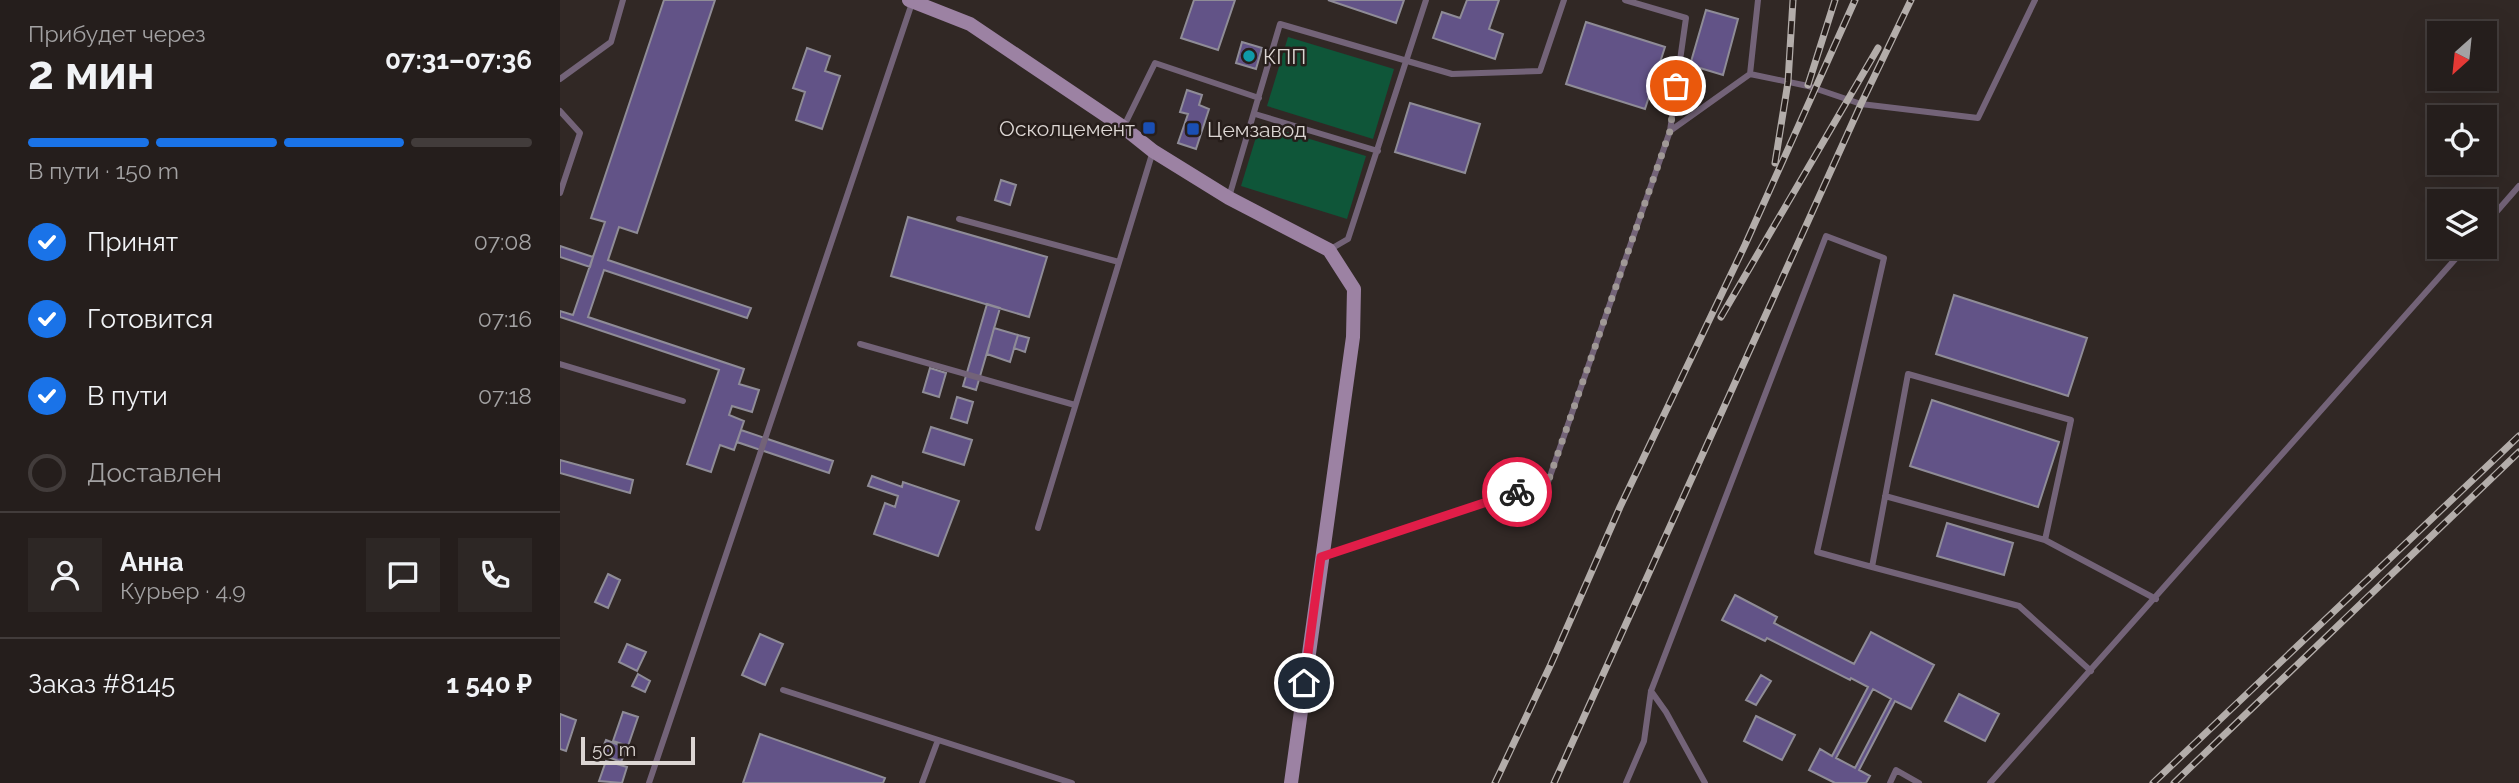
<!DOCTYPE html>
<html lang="ru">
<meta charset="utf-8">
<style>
:root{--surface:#251e1c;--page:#2d2725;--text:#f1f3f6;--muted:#a3a2a3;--line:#423c3b;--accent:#1a73e8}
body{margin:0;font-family:Raleway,sans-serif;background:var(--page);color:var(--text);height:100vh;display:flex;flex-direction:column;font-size:26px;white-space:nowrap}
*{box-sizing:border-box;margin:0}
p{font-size:23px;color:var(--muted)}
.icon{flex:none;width:38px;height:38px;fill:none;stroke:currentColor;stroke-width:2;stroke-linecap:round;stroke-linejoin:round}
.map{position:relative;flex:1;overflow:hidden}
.sheet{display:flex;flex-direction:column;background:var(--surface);width:560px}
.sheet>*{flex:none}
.needle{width:46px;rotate:207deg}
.fabs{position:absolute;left:1867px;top:21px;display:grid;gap:14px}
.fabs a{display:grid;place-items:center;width:70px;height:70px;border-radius:0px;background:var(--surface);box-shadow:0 7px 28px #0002,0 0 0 2px var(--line);font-size:35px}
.scale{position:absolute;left:21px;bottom:18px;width:114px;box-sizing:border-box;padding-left:7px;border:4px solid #dcd6d3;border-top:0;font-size:19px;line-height:24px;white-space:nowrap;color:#dcd6d3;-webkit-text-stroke:5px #271e1b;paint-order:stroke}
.pin{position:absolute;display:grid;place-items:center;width:60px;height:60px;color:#fff;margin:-30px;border:4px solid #fff;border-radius:50%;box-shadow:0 2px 7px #0007}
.courier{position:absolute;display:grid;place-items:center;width:70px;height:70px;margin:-35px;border:5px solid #e11d48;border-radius:50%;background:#fff;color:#222;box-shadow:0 2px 9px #0007}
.head em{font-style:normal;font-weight:700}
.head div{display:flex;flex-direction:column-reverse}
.head{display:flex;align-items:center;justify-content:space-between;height:119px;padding:0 28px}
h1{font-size:46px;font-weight:700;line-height:52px}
.bar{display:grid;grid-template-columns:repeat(4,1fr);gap:10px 7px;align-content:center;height:84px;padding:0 28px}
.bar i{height:9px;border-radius:5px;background:var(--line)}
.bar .on{background:var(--accent)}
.bar p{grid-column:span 4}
.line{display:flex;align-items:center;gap:18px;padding:0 28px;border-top:2px solid var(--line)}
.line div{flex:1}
.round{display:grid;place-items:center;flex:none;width:74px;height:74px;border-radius:0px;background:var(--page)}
ol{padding:0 28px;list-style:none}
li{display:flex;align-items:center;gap:21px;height:77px}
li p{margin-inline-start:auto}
li .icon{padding:7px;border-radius:50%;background:var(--accent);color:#fff;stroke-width:4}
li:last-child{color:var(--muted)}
li i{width:38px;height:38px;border:4px solid var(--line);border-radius:50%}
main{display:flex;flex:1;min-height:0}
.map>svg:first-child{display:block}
.green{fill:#0f5639}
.building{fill:#625387;stroke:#8f8c97;stroke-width:2;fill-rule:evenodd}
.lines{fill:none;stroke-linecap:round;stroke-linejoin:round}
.lane{stroke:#736378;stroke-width:6}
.secondary{stroke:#9c82a3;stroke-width:14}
.rail-casing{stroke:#b3adaa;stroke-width:7}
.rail{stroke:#271e1b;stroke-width:4.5;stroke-dasharray:13;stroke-linecap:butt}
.done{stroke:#a09996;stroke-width:7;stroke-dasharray:0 12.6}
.route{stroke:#e11d48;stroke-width:9}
.culture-dot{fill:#0f9aa8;stroke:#271e1b;stroke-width:2.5}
.transit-dot{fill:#1a4fb4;stroke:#271e1b;stroke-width:2.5}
.labels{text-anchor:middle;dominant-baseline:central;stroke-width:5;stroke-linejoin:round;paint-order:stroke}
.poi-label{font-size:21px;fill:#dcd6d3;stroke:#271e1b;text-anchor:start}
</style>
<main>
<section class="sheet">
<div class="head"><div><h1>2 мин</h1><p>Прибудет через</p></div><em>07:31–07:36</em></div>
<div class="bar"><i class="on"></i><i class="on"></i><i class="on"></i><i></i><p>В пути · 150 m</p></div>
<ol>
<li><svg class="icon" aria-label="check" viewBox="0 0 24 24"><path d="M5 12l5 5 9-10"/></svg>Принят<p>07:08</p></li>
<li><svg class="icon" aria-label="check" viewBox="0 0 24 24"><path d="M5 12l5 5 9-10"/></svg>Готовится<p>07:16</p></li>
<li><svg class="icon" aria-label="check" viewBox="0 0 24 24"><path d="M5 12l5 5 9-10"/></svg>В пути<p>07:18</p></li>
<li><i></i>Доставлен</li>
</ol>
<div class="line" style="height:126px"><a class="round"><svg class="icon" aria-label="person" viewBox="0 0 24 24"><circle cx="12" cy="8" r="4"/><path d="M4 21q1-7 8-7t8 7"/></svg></a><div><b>Анна</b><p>Курьер · 4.9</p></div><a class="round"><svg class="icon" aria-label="chat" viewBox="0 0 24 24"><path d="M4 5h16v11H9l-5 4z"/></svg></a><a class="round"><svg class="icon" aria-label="phone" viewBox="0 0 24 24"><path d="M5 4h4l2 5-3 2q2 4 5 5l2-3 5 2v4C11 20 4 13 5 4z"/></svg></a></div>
<div class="line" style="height:91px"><div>Заказ #8145</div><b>1 540 ₽</b></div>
</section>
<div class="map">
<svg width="1959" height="783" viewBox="0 0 1959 783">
<rect width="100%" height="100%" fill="#312825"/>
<!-- green -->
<path class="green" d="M728,37l106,32 -21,70 -106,-33z
M700,124l106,32 -19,63 -106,-33z"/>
<!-- building -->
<path class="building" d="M104,0h51l-78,233 -18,-6 -11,33 143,48 -4,10 -143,-48 -16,47 156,52 -5,15 20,6 -7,22 -20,-6 -3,9 15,6 -10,29 -14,-5 -9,27 -24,-8 32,-94 -159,-53v-6l13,4 32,-93 -14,-4z
M634,0h41l-17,50 -37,-12z
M768,0h76l-8,23z
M907,0h32l-10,29 14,5 -8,25 -62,-21 9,-26 18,6z
M1146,10l32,9 -15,56 -33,-10z
M1026,22l79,25 -20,62 -79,-25z
M682,42l20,6 -6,21 -20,-6z
M247,48l23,8 -5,15 15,5 -18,53 -26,-9 9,-28 -12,-4z
M627,90l15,5 -3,10 10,4 -13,40 -18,-6 10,-29 -8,-2z
M850,103l70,21 -15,49 -70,-21z
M441,180l15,5 -6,20 -15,-5z
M348,217l139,40 -18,60 -138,-41z
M0,246l33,11 -3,10 -30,-10z
M1394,295l133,43 -19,58 -132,-42z
M427,304l13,4 -24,82 -13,-4z
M434,328l24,7 -8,27 -23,-8z
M458,335l11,3 -4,14 -11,-4z
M370,368l16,5 -7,24 -16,-5z
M397,397l16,5 -6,21 -16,-5z
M1372,400l127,42 -21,65 -128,-41z
M371,427l41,13 -8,25 -41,-13z
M181,430l92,31 -4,12 -92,-31z
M0,460l73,20 -3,13 -70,-20z
M312,476l30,11 1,-5 56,19 -21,55 -64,-22 11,-31 10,4 3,-11 -30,-10z
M1387,523l66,20 -9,32 -67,-19z
M48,574l12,6 -12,28 -13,-6z
M1175,595l42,22 -3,6 80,41 17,-32 63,33 -23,44 -16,-8 -36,69 11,6 -4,7h-31l-26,-13 11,-21 12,7 36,-69 -17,-9 -1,2 -83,-42 -2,3 -43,-21zM1313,689l18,10 -36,69 -19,-10z
M200,634l23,10 -18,41 -23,-10z
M67,644l19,8 -9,19 -18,-9z
M78,674l12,7 -5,11 -13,-6z
M1201,675l10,6 -15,24 -10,-5z
M1399,694l40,20 -14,27 -40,-20z
M63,712l15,5 -10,29 -15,-5z
M0,714l16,6 -10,31 -6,-2z
M1196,716l39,19 -13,25 -38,-19z
M200,734l125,44 -2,5h-140z
M46,740l21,8 -6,14 -21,-8z
M46,761l21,6 -5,16 -23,-2z"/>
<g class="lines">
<!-- lane -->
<path class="lane" d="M1065,0l61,18 -16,113
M1190,74l8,-74
M0,79l51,-37 12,-42
M0,111l20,22 -20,60
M695,114l123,37
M564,126l31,-63 104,35
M669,197l51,-173 172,50 88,-3 24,-71
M399,219l160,43
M1925,225l34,-39
M769,250l19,-11 78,-239
M300,344l215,61
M0,364l123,37
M1325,496l160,44
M478,528l115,-377
M765,556l223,-74 122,-351 80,-57 58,12 53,18 117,14 57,-118
M1531,671l-72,-65 -147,-39 36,-193 163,46 -26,120 111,59
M223,690l289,93
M1091,691l15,21 39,71
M89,783l263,-780
M362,783l16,-43
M1066,783l18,-42 7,-50 175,-455 58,22 -67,294 55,15
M1330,783l6,-13 23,13
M1430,783l476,-536"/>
<!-- secondary -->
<path class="secondary" d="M349,0l61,24 153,103 30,24 76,47 100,52 25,39 -1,48 -62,446"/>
<defs>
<path id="rail" d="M1248,85l27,-85
M1215,163l13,-81 5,-82
M1161,317l157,-269
M935,783l56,-119 69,-157 125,-262 110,-245
M994,783l307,-679 50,-104
M1593,783l366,-347
M1614,783l345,-331"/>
</defs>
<!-- rail casing -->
<use href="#rail" class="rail-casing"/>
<!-- rail -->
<use href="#rail" class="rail"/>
</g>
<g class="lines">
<!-- done -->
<path class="done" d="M957,492l31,-10 122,-351 6,-45"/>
<!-- route -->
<path class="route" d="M744,683l17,-126 196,-65"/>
</g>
<!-- markers -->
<circle class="culture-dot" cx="689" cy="56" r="7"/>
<g class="transit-dot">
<rect x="582" y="121" width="14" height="14" rx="3.5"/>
<rect x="626" y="122" width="14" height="14" rx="3.5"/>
</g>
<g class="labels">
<!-- poi labels -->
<g class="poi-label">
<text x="703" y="56">КПП</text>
<text x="575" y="128" text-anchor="end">Осколцемент</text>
<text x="647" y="129">Цемзавод</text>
</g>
</g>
</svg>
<div class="fabs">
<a><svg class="needle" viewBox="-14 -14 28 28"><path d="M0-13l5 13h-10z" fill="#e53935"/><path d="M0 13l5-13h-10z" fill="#a3a2a3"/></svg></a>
<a><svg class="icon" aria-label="locate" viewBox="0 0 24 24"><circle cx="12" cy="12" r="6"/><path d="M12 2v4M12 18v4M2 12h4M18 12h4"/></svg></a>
<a><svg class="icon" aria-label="layers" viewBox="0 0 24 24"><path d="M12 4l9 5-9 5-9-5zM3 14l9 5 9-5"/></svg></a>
</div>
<div class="scale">50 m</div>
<div class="pin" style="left:1116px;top:86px;background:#ea580c"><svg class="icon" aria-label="bag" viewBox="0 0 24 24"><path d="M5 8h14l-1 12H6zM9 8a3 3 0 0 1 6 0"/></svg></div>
<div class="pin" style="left:744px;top:683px;background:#1f2937"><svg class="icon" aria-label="home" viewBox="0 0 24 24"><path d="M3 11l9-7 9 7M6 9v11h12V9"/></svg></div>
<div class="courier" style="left:957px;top:492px"><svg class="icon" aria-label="bike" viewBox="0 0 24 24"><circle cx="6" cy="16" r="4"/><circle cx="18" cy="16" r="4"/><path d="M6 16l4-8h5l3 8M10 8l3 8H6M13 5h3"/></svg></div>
</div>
</main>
